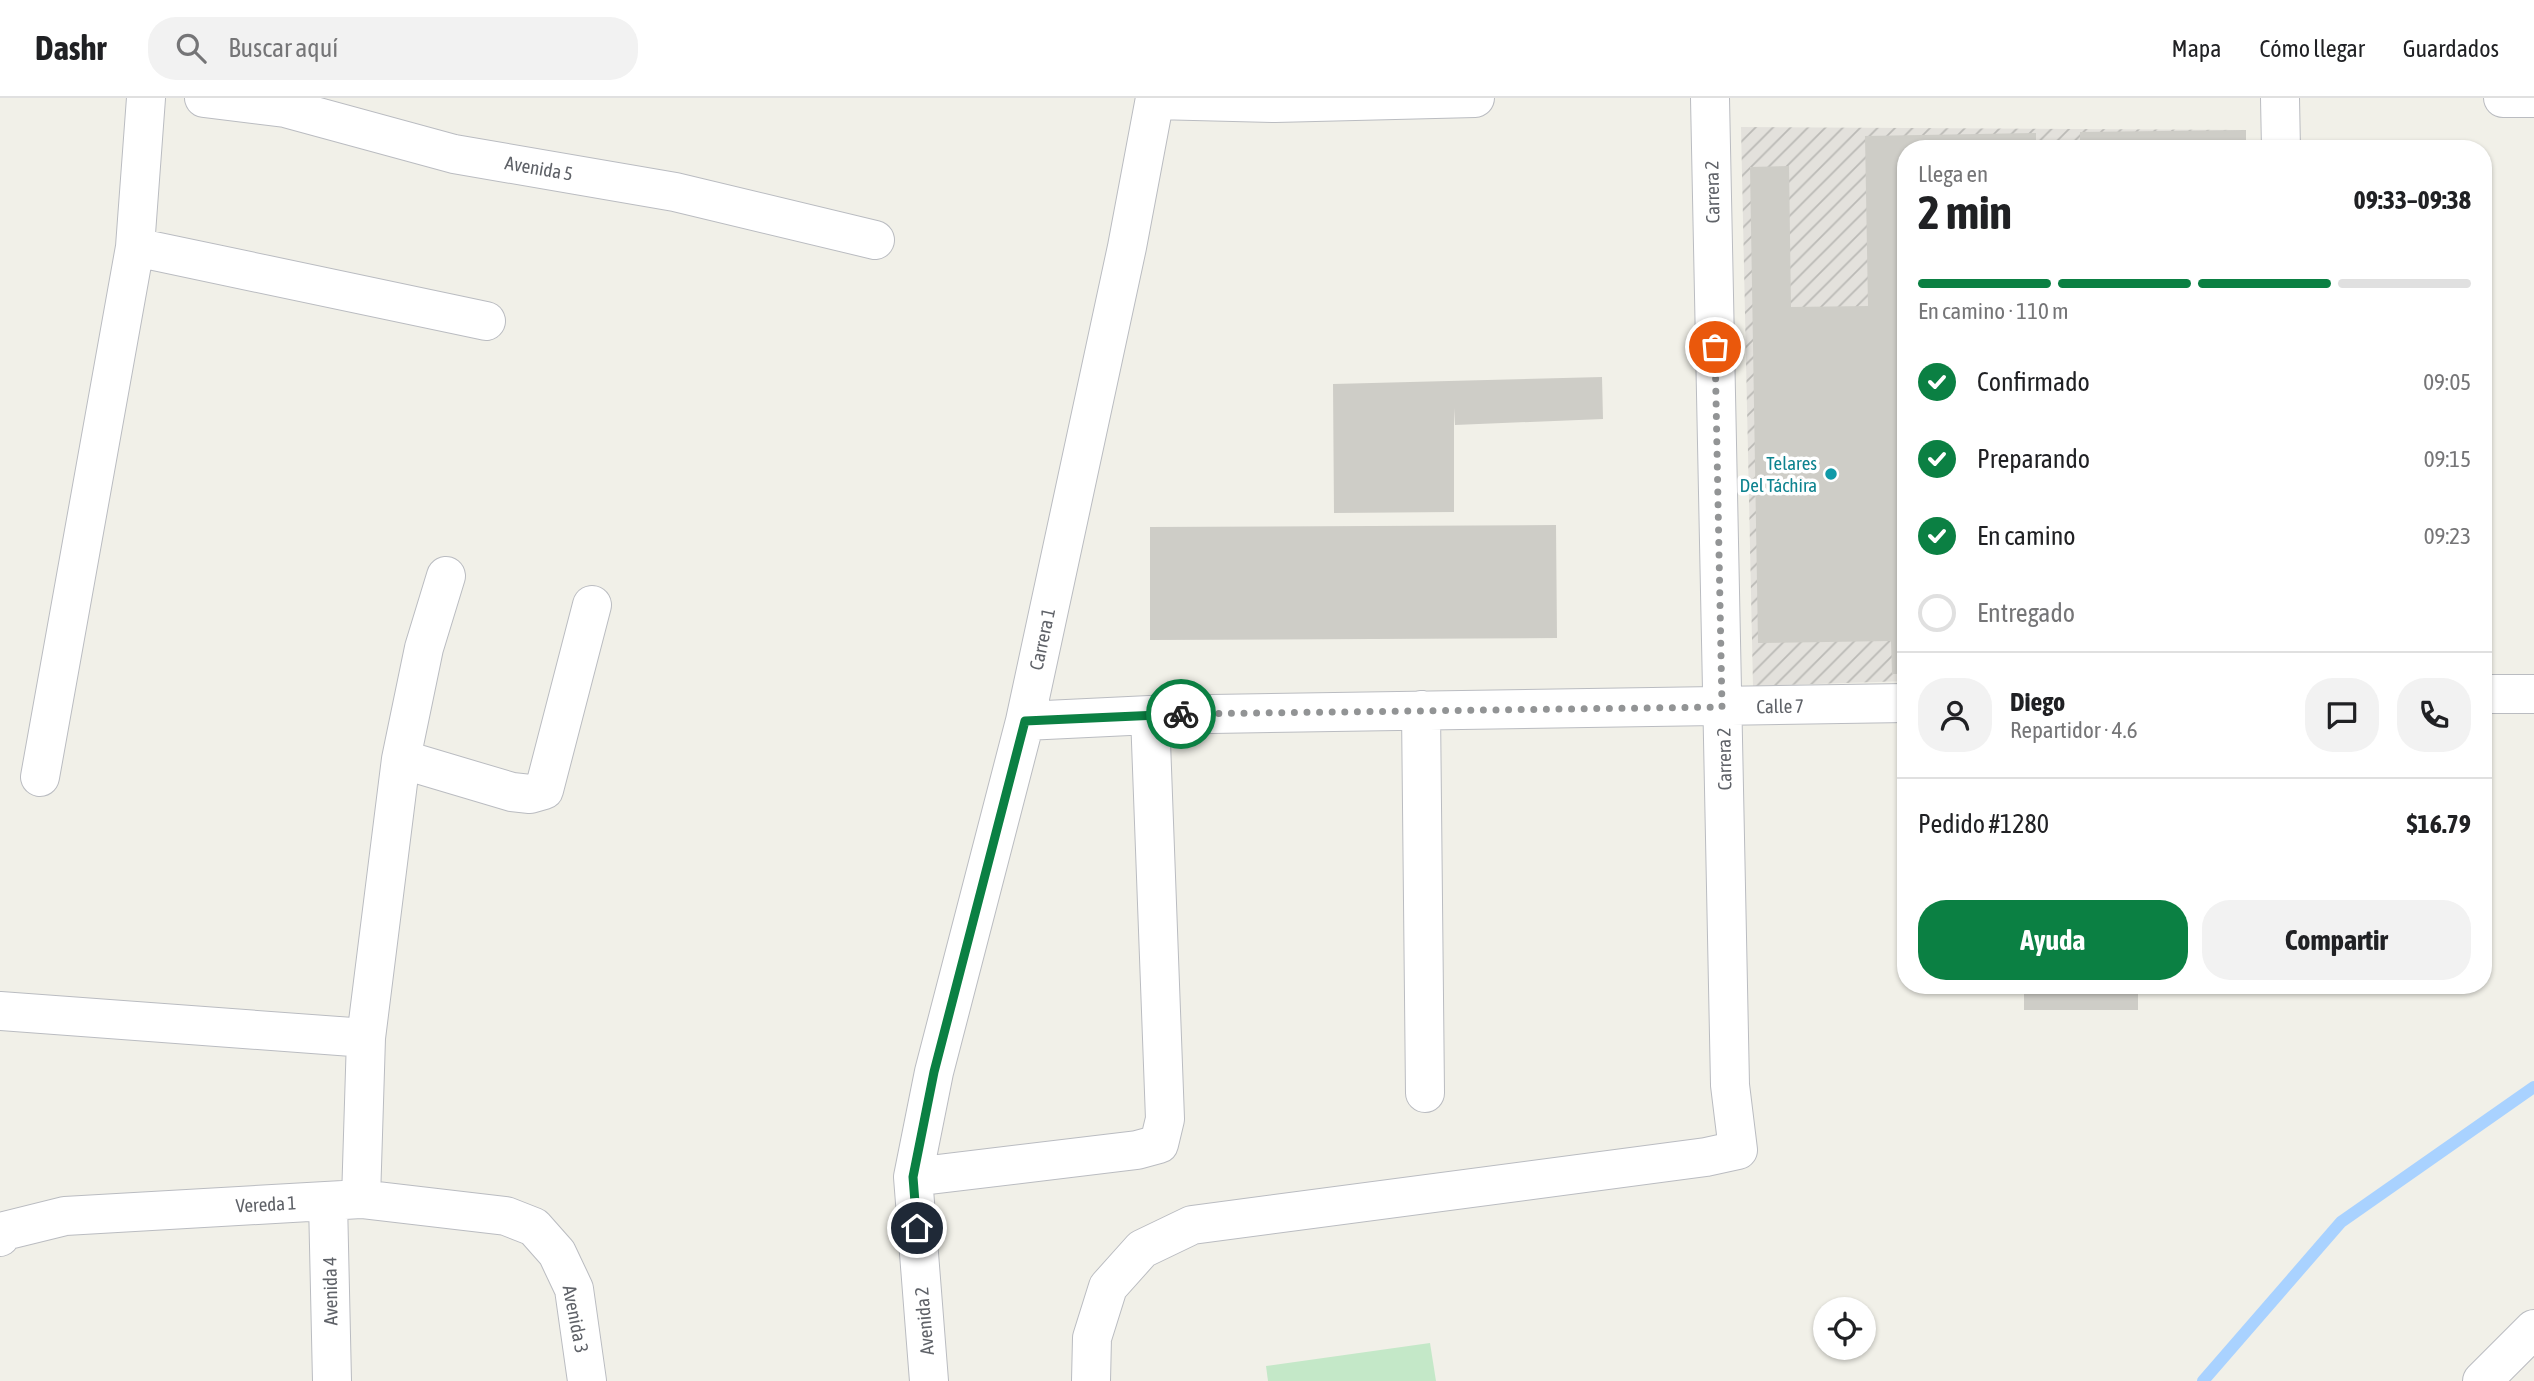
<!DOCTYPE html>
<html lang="es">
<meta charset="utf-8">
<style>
:root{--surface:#fff;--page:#f2f2f2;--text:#202124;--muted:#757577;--line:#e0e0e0;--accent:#0b8043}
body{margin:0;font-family:"Asap Condensed",sans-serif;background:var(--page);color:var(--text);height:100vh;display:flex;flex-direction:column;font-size:26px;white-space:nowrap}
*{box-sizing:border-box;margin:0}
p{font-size:23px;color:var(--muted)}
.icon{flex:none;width:38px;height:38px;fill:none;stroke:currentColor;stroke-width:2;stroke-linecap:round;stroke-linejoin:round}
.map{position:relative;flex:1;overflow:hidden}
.side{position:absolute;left:1897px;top:42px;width:595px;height:854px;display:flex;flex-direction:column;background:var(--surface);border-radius:28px;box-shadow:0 2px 5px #0004}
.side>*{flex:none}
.controls{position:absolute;left:1813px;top:1199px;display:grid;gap:14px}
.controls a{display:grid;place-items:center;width:63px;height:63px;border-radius:50%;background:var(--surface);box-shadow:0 2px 5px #0004;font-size:35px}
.pin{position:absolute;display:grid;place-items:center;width:60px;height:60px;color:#fff;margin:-30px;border:4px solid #fff;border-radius:50%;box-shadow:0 2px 7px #0007}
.courier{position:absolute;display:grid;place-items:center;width:70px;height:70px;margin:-35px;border:5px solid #0b8043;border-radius:50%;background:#fff;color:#222;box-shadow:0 2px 9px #0007}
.summary em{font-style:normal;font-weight:700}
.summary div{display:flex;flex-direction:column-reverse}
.summary{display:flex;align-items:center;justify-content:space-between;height:119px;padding:0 21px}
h1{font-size:46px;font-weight:700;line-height:52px}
.bar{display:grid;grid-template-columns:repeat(4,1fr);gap:10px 7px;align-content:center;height:84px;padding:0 21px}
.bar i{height:9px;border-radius:5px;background:var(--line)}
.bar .current{background:var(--accent)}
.bar p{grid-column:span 4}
.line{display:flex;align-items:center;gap:18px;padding:0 21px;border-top:2px solid var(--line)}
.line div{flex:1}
.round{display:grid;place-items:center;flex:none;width:74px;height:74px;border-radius:28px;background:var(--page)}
ol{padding:0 21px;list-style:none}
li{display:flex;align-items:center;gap:21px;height:77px}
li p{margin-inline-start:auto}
li .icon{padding:7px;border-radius:50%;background:var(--accent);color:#fff;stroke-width:4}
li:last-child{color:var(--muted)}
li i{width:38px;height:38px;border:4px solid var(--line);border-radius:50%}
.cta{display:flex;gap:14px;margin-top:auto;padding:14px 21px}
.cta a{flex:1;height:80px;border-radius:28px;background:var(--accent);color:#fff;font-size:28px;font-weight:700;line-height:80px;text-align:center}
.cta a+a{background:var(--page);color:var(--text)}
header{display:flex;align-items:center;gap:42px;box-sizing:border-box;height:98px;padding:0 35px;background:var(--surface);border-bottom:2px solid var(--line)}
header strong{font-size:33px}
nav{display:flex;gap:38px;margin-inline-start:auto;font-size:24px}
.search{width:490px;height:63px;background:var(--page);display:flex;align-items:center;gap:18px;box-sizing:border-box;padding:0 24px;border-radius:28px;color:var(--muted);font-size:26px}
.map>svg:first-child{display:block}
.industrial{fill:url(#industrial-furrows)}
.grass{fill:#c4e8c8}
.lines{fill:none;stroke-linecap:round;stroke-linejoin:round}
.stream{stroke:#a9d2ff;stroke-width:12}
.building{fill:#cecdc7}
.minor-casing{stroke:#babcc1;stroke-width:40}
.minor{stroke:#fff;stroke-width:38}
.done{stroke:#929495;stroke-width:7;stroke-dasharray:0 12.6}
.route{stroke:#0b8043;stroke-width:9}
.culture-dot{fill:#0f9aa8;stroke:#fff;stroke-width:2.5}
.labels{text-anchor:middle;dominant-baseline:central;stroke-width:7;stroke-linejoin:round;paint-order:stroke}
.street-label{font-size:19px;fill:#5f6268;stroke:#fff}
.culture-label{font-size:19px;fill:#0d838f;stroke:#fff;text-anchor:end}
</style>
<header>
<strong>Dashr</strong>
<div class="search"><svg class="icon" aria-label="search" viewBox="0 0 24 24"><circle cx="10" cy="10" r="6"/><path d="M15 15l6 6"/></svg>Buscar aquí</div>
<nav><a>Mapa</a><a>Cómo llegar</a><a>Guardados</a></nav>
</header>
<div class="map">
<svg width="2534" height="1283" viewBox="0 0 2534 1283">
<defs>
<pattern id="industrial-furrows" width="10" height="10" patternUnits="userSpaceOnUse" patternTransform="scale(1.75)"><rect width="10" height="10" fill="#e3e1dc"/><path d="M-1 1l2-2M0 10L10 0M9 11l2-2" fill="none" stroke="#bbbab6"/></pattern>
</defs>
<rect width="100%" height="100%" fill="#f1f0e8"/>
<!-- industrial -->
<path class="industrial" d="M1741,29l505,3v19h-340v532l-153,5z"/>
<!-- grass -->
<path class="grass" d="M1430,1245l6,38h-168l-2,-15z"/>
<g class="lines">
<!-- stream -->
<path class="stream" d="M2203,1283l138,-159 193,-135"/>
</g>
<!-- building -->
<path class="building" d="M2246,32v19h-166v-17z
M2036,35v16h-130v525h-14l-1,-33 -133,2 -8,-476 39,-1 2,141 77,-1 -3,-170z
M1602,279l1,42 -148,6 -1,-17v104l-120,1 -1,-129z
M1556,427l1,113 -407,2v-113z
M2024,887h114v25h-114z"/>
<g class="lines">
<defs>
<path id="minor" d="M204,0l81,10 169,46 221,38 200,48
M2280,0l1,51
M2503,0h31
M1155,2l120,3 200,-5
M135,149l351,74
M2483,596h51
M1421,612l4,383
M1025,623l125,-6 756,-12
M401,661l111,33 18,2 14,-4 48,-185
M40,679l95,-530 11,-149
M0,913l366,27
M913,1079l224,-27 22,-6 6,-25 -15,-404
M361,1101l5,-161 35,-279 23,-111 22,-72
M328,1103l4,180
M0,1139l4,-6 61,-15 296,-17 145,17 28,11 23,26 17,36 13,92
M929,1283l-16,-204 21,-105 91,-351 102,-474 28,-149
M1091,1283l1,-43 16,-51 34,-38 50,-24 514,-68 32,-7 -8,-65 -20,-987
M2482,1283l52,-52"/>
</defs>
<!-- minor casing -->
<use href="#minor" class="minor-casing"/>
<!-- minor -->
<use href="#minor" class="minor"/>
</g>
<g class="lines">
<!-- done -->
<path class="done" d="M1181,616l541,-7 -7,-360"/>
<!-- route -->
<path class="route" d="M917,1130l-4,-51 21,-105 91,-351 156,-7"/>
</g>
<!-- markers -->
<circle class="culture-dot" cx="1831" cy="376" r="7"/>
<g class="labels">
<!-- street labels -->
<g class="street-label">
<text transform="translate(539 70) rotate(10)">Avenida 5</text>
<text transform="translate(1712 94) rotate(-91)">Carrera 2</text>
<text transform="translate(1042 541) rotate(-78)">Carrera 1</text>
<text transform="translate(1780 608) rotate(-1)">Calle 7</text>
<text transform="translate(1724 661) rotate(-91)">Carrera 2</text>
<text transform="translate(266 1106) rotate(-3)">Vereda 1</text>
<text transform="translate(330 1193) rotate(-91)">Avenida 4</text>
<text transform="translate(576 1221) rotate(79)">Avenida 3</text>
<text transform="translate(924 1223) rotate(-95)">Avenida 2</text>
</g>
<!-- culture labels -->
<g class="culture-label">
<text x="1817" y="365">Telares<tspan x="1817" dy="22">Del Táchira</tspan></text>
</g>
</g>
</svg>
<div class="controls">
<a><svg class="icon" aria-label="locate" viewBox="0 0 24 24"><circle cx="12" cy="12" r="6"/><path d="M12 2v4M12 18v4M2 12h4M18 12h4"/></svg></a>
</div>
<div class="pin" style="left:1715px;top:249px;background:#ea580c"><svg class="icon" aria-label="bag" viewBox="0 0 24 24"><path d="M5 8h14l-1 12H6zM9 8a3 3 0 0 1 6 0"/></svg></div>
<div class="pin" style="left:917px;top:1130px;background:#1f2937"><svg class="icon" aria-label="home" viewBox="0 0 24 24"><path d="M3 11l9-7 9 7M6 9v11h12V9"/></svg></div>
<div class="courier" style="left:1181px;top:616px"><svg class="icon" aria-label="bike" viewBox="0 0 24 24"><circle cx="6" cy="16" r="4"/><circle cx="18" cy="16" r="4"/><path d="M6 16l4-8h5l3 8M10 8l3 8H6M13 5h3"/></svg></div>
<section class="side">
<div class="summary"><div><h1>2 min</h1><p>Llega en</p></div><em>09:33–09:38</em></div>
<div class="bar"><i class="current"></i><i class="current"></i><i class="current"></i><i></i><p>En camino · 110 m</p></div>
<ol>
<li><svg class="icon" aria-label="check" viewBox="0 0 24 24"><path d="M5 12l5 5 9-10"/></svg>Confirmado<p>09:05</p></li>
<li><svg class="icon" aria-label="check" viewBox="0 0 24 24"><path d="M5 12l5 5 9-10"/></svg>Preparando<p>09:15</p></li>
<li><svg class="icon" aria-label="check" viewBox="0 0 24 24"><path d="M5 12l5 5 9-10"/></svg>En camino<p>09:23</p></li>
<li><i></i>Entregado</li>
</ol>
<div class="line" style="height:126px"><a class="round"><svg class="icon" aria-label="person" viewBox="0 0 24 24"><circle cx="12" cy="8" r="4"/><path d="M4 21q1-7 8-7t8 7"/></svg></a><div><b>Diego</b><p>Repartidor · 4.6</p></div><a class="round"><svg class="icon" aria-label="chat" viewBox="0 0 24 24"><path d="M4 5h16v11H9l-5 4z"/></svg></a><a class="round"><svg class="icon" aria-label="phone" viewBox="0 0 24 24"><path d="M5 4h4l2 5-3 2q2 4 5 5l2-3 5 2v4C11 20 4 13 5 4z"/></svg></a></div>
<div class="line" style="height:91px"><div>Pedido #1280</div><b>$16.79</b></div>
<div class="cta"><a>Ayuda</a><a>Compartir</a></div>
</section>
</div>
